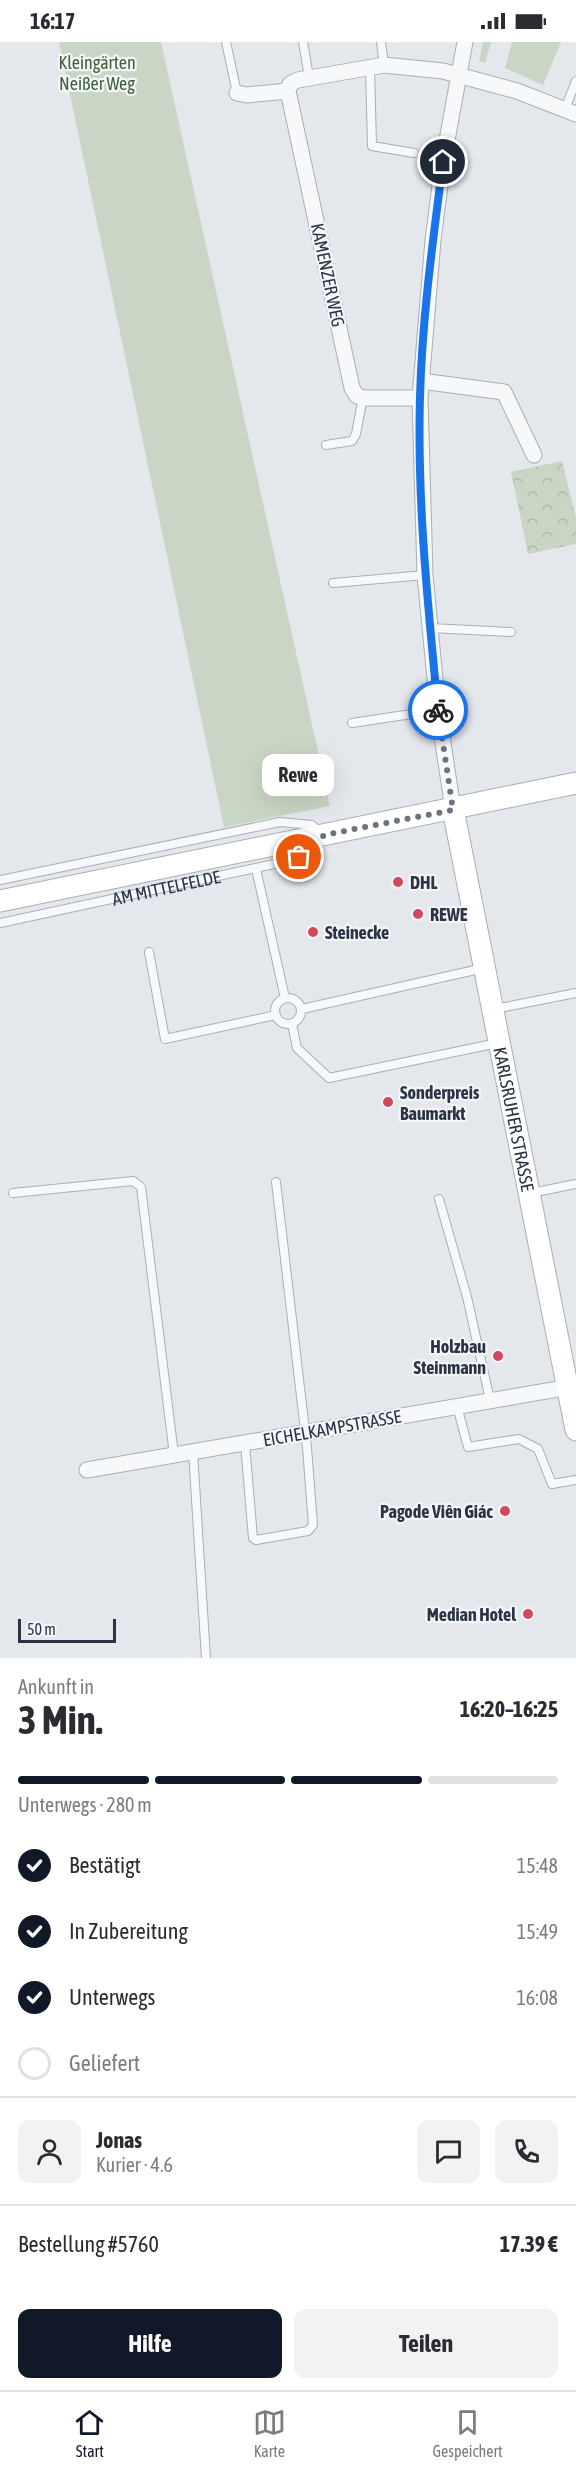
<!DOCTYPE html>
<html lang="de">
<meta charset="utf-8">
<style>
:root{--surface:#fff;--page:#f2f2f3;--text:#2b2b33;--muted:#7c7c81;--line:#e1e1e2;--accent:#111827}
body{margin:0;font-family:"Asap Condensed",sans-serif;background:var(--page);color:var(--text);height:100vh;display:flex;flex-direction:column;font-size:22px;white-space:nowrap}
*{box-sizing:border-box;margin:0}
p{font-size:20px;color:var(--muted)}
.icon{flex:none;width:33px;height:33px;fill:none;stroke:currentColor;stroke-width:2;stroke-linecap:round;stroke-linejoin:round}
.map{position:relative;height:1616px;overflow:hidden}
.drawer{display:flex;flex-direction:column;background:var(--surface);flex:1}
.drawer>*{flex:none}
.scale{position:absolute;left:18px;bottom:15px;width:98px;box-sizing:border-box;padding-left:6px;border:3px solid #2b3445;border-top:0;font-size:16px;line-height:21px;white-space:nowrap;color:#2b3445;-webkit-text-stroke:4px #f4f6f9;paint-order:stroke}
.pin{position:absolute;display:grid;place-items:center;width:51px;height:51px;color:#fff;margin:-26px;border:3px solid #fff;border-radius:50%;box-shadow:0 2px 6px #0007}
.courier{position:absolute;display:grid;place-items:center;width:60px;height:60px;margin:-30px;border:4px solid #1a73e8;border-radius:50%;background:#fff;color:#222;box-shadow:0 2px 8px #0007}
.bubble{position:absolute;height:42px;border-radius:12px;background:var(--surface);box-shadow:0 6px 24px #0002;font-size:20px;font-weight:700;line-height:42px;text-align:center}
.head em{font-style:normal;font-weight:700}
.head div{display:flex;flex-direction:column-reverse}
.head{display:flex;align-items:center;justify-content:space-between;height:102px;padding:0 18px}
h1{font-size:39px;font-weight:700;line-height:45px}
.bar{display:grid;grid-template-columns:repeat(4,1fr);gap:9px 6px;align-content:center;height:72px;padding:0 18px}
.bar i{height:8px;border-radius:4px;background:var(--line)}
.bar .active{background:var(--accent)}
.bar p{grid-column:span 4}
.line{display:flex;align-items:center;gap:15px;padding:0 18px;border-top:2px solid var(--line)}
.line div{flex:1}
.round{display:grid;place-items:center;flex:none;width:63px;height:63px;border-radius:12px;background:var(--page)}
ol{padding:0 18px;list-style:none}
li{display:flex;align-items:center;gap:18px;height:66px}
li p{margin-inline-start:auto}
li .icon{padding:6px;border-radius:50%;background:var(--accent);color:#fff;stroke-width:4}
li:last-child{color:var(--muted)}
li i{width:33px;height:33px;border:3px solid var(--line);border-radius:50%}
.primary-button{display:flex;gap:12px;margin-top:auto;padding:12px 18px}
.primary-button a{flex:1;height:69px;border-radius:12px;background:var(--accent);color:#fff;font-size:24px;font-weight:700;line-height:69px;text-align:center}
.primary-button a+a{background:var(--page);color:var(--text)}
.status{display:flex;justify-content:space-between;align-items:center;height:42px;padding:0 30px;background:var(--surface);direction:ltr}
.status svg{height:16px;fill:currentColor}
.dock{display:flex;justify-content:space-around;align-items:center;height:84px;border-top:2px solid var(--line);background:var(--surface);font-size:16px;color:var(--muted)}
.dock a{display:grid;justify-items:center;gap:3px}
.dock .active{color:var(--accent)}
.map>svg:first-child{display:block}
.forest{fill:url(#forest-crowns)}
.garden{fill:#c9d6c5}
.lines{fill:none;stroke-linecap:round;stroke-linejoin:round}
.lane-casing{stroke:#a9aeb7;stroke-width:10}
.street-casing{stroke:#a9aeb7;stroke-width:17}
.secondary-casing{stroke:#a9aeb7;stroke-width:23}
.lane{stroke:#f7f8fa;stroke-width:8}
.street{stroke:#f7f8fa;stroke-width:15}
.secondary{stroke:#fff;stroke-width:21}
.done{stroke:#6c737f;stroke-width:6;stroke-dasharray:0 10.8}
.route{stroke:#1a73e8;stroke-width:8}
.poi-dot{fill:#d1495b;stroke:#f4f6f9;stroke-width:2}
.labels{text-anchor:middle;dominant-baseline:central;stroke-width:4.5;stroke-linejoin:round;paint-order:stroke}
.park-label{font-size:18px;fill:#3f6138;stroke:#f4f6f9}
.street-label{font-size:18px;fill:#2b3445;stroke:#f4f6f9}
.poi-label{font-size:18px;font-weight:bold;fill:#2b3445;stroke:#f4f6f9;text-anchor:start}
</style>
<div class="status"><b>16:17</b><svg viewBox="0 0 49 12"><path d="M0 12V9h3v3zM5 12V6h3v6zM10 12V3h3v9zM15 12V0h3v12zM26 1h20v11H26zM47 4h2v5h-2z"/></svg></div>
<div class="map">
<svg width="576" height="1616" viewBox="0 0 576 1616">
<defs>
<pattern id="forest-crowns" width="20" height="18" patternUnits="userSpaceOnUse" patternTransform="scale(1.5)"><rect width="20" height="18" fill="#c9d6c5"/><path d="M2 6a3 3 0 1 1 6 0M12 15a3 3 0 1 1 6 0" fill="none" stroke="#adb8ab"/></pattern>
</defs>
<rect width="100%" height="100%" fill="#e4e7ec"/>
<!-- forest -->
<path class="forest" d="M562,419l14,57v26l-48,10 -17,-82z"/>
<!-- garden -->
<path class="garden" d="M59,0h102l169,764 -106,21z
M483,0h8l-6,21 -6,-2z
M512,0h49l-18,43 -38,-17z"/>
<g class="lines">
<defs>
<g id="lane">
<path d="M226,0l11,51"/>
<path d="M303,0l6,35"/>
<path d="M381,0l3,23"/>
<path d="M370,25l2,79 42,7"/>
<path d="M565,67l11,-28"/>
<path d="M326,403l26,-4 4,-7 7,-37"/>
<path d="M333,541l92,-8"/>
<path d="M430,586l81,4"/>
<path d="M352,681l86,-13"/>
<path d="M256,827l29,129"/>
<path d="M0,838l280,-58 32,3 8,7"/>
<path id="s1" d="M0,881l279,-60 20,-6 20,-17"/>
<path d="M149,910l16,87 111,-24"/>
<circle cx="288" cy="969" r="13"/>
<path d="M302,967l182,-41"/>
<path d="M495,967l81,-16"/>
<path d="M292,982l5,24 32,30 169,-35"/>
<path d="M13,1151l120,-12 8,6 33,268"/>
<path d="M531,1151l45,-9"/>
<path d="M439,1157l28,98 23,103"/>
<path d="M457,1364l11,41 51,-8 19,10 14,35 24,-4"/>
<path d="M245,1402l8,94 3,2 52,-9 5,-6 -6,-77 -31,-266"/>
<path d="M193,1410l13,206"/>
</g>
<path id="street" d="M288,49l64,297 5,8 8,2h55
M237,51l10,2 41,-4 2,-7 8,-4 86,-15 59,6 74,20 59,23
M421,339l83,11 30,63
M453,767l-15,-99 -13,-135 -5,-177 13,-158 10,-78 22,-120
M87,1428l489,-84"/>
<g id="secondary">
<path id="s2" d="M453,767l123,621"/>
<path d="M0,859l576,-118"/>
</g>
</defs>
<!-- lane casing -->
<use href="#lane" class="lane-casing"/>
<!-- street casing -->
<use href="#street" class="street-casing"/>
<!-- secondary casing -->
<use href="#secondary" class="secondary-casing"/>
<!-- lane -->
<use href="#lane" class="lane"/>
<!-- street -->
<use href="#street" class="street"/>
<!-- secondary -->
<use href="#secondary" class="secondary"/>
</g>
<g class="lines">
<!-- done -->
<path class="done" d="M299,815l13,-8 12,-14 129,-25 -15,-100"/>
<!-- route -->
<path class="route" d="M438,668c-10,-104 -21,-208 -18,-313 2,-78 13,-157 23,-235"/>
</g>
<!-- markers -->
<g class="poi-dot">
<circle cx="398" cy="840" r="6"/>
<circle cx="418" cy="872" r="6"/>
<circle cx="313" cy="890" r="6"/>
<circle cx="388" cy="1060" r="6"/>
<circle cx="498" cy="1314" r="6"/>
<circle cx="505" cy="1469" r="6"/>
<circle cx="528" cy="1572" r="6"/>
</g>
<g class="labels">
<!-- park labels -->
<g class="park-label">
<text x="97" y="20">Kleingärten<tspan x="97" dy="21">Neißer Weg</tspan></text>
</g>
<!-- street labels -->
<g class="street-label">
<text transform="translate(328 233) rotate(78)">KAMENZER WEG</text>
<text stroke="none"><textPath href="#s1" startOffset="170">AM MITTELFELDE</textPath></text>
<text stroke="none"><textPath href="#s2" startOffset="316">KARLSRUHER STRASSE</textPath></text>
<text transform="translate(332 1386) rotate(-10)">EICHELKAMPSTRASSE</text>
</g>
<!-- poi labels -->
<g class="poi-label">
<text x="410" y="840">DHL</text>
<text x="430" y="872">REWE</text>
<text x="325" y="890">Steinecke</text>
<text x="400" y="1050">Sonderpreis<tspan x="400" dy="21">Baumarkt</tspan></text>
<text x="486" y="1304" text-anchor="end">Holzbau<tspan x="486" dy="21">Steinmann</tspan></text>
<text x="493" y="1469" text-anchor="end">Pagode Viên Giác</text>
<text x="516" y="1572" text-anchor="end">Median Hotel</text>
</g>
</g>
</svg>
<div class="scale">50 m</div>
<div class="pin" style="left:299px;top:815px;background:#ea580c"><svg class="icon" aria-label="bag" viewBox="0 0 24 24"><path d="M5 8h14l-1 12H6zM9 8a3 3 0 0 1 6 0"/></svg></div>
<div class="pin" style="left:443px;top:120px;background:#1f2937"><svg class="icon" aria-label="home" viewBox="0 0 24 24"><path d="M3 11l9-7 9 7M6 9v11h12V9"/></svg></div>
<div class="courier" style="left:438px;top:668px"><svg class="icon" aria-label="bike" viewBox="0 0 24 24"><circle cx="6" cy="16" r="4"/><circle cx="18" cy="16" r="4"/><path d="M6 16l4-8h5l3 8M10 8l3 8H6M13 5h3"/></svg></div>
<div class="bubble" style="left:262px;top:712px;width:72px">Rewe</div>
</div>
<section class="drawer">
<div class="head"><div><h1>3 Min.</h1><p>Ankunft in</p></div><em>16:20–16:25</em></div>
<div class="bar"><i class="active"></i><i class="active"></i><i class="active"></i><i></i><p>Unterwegs · 280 m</p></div>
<ol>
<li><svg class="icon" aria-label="check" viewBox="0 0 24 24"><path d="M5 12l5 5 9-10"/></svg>Bestätigt<p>15:48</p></li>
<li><svg class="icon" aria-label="check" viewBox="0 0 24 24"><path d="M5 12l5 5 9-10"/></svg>In Zubereitung<p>15:49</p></li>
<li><svg class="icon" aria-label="check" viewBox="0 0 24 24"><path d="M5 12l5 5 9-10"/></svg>Unterwegs<p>16:08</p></li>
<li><i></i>Geliefert</li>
</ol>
<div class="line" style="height:108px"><a class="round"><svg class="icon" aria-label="person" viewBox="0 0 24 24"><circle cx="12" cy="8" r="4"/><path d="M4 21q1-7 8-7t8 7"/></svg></a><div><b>Jonas</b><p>Kurier · 4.6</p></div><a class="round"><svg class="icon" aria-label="chat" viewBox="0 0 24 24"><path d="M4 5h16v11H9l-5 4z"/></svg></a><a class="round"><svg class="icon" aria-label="phone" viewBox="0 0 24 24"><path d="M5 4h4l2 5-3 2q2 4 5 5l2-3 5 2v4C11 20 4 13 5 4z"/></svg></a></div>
<div class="line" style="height:78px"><div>Bestellung #5760</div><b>17.39 €</b></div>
<div class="primary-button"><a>Hilfe</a><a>Teilen</a></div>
</section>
<nav class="dock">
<a class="active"><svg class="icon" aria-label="home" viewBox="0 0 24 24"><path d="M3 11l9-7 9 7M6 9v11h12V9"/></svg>Start</a>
<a><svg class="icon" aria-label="map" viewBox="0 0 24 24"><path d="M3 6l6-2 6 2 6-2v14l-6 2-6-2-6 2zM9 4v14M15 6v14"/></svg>Karte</a>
<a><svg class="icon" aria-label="saved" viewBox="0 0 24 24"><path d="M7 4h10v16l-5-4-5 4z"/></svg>Gespeichert</a>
</nav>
